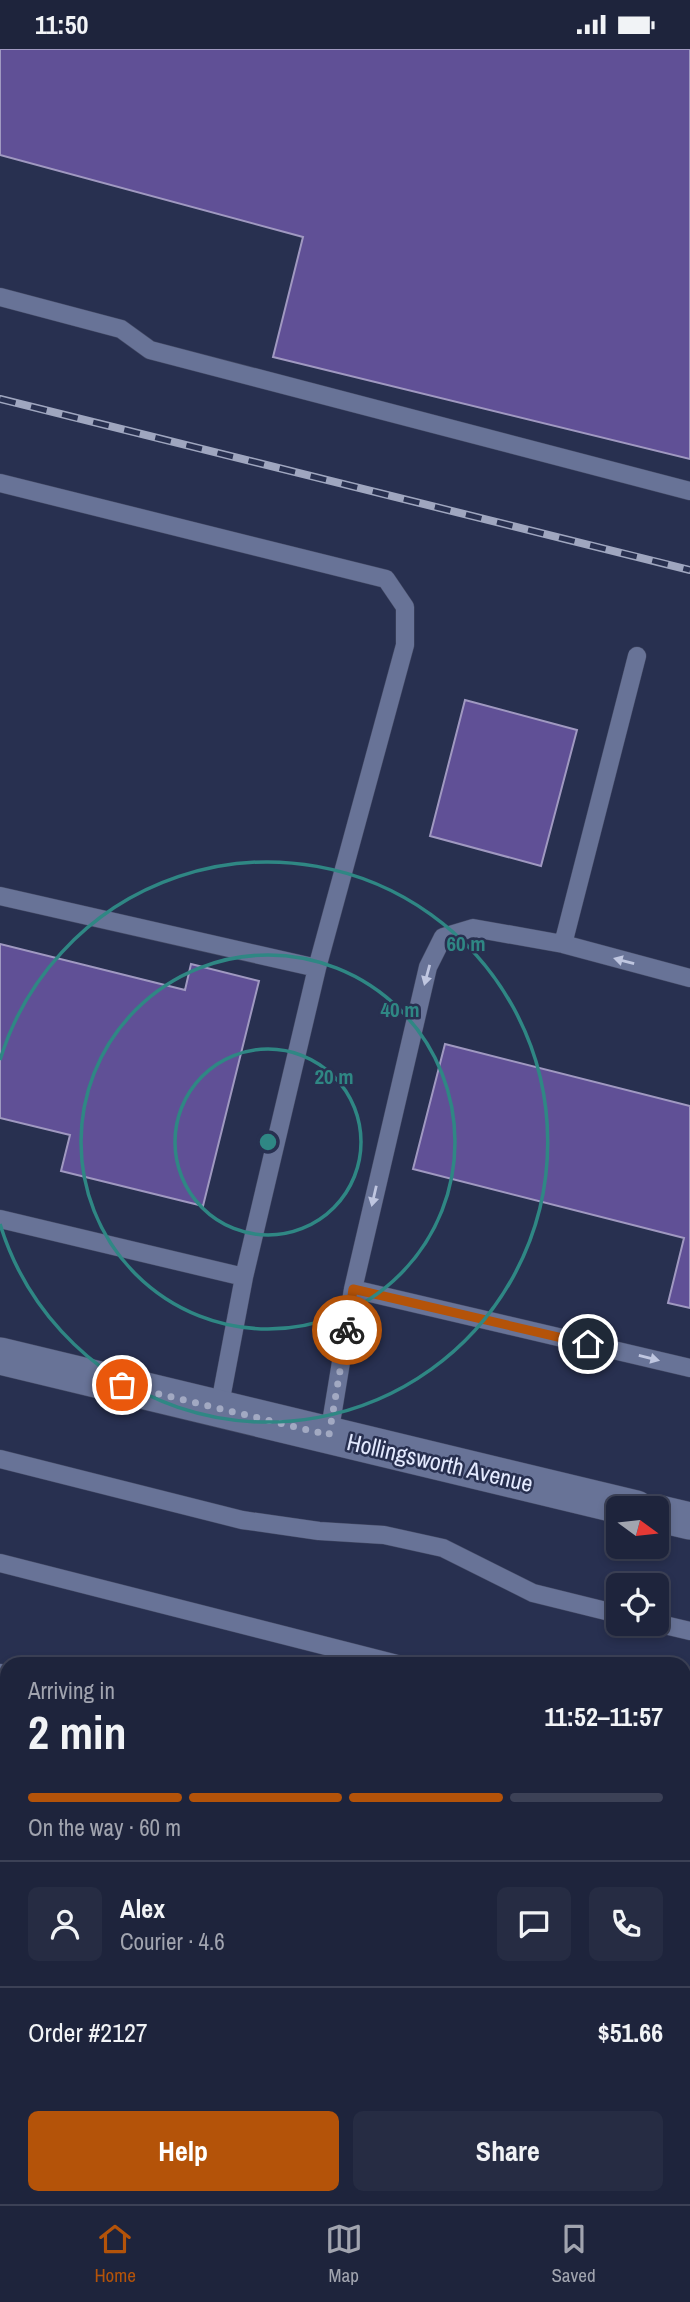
<!DOCTYPE html>
<meta charset="utf-8">
<style>
:root{--surface:#1e243c;--page:#262c43;--text:#f1f3f6;--muted:#a1a4af;--line:#3c4156;--accent:#b45309}
body{margin:0;font-family:"Archivo Narrow",sans-serif;background:var(--page);color:var(--text);height:100vh;display:flex;flex-direction:column;font-size:26px;white-space:nowrap}
*{box-sizing:border-box;margin:0}
p{font-size:23px;color:var(--muted)}
.icon{flex:none;width:38px;height:38px;fill:none;stroke:currentColor;stroke-width:2;stroke-linecap:round;stroke-linejoin:round}
.map{position:relative;flex:1;overflow:hidden}
.details{position:absolute;left:0px;top:1608px;width:691px;height:548px;display:flex;flex-direction:column;background:var(--surface);border-radius:21px 21px 0 0;box-shadow:0 4px 10px #0003,0 0 0 2px var(--line)}
.details>*{flex:none}
.needle{width:46px;rotate:105deg}
.tools{position:absolute;left:606px;top:1447px;display:grid;gap:14px}
.tools a{display:grid;place-items:center;width:63px;height:63px;border-radius:10px;background:var(--surface);box-shadow:0 4px 10px #0003,0 0 0 2px var(--line);font-size:35px}
.pin{position:absolute;display:grid;place-items:center;width:60px;height:60px;color:#fff;margin:-30px;border:4px solid #fff;border-radius:50%;box-shadow:0 2px 7px #0007}
.courier{position:absolute;display:grid;place-items:center;width:70px;height:70px;margin:-35px;border:5px solid #b45309;border-radius:50%;background:#fff;color:#222;box-shadow:0 2px 9px #0007}
.summary em{font-style:normal;font-weight:700}
.summary div{display:flex;flex-direction:column-reverse}
.summary{display:flex;align-items:center;justify-content:space-between;height:119px;padding:0 28px}
h1{font-size:46px;font-weight:700;line-height:52px}
.bar{display:grid;grid-template-columns:repeat(4,1fr);gap:10px 7px;align-content:center;height:84px;padding:0 28px}
.bar i{height:9px;border-radius:5px;background:var(--line)}
.bar .on{background:var(--accent)}
.bar p{grid-column:span 4}
.line{display:flex;align-items:center;gap:18px;padding:0 28px;border-top:2px solid var(--line)}
.line div{flex:1}
.round{display:grid;place-items:center;flex:none;width:74px;height:74px;border-radius:10px;background:var(--page)}
.cta{display:flex;gap:14px;margin-top:auto;padding:14px 28px}
.cta a{flex:1;height:80px;border-radius:10px;background:var(--accent);color:#fff;font-size:28px;font-weight:700;line-height:80px;text-align:center}
.cta a+a{background:var(--page);color:var(--text)}
.status{display:flex;justify-content:space-between;align-items:center;height:49px;padding:0 35px;background:var(--surface);direction:ltr}
.status svg{height:19px;fill:currentColor}
.menu{display:flex;justify-content:space-around;align-items:center;height:98px;border-top:2px solid var(--line);background:var(--surface);font-size:19px;color:var(--muted)}
.menu a{display:grid;justify-items:center;gap:4px}
.menu .on{color:var(--accent)}
.map>svg:first-child{display:block}
.building{fill:#605096;stroke:#a099c1;stroke-width:2}
.lines{fill:none;stroke-linecap:round;stroke-linejoin:round}
.lane-casing{stroke:#444a65;stroke-width:19}
.street-casing{stroke:#444a65;stroke-width:38}
.lane{stroke:#687397;stroke-width:18}
.street{stroke:#687397;stroke-width:37}
.rail-casing{stroke:#9fa6bf;stroke-width:8}
.rail{stroke:#283050;stroke-width:5;stroke-dasharray:16;stroke-linecap:butt}
.oneway{fill:#bfc6e0}
.done{stroke:#a2a9c2;stroke-width:7;stroke-dasharray:0 12.6}
.route{stroke:#b45309;stroke-width:9}
.ring{fill:none;stroke:#2f8784;stroke-width:3.5}
.labels{text-anchor:middle;dominant-baseline:central;stroke-width:5;stroke-linejoin:round;paint-order:stroke}
.street-label{font-size:24px;fill:#e4eaff;stroke:#283050}
.centre{fill:#2f8784;stroke:#283050;stroke-width:3.5}
.ring-label{font-size:21px;text-anchor:middle;font-weight:bold;fill:#2f8784;stroke:#283050;stroke-width:5;stroke-linejoin:round;paint-order:stroke}
</style>
<div class="status"><b>11:50</b><svg viewBox="0 0 49 12"><path d="M0 12V9h3v3zM5 12V6h3v6zM10 12V3h3v9zM15 12V0h3v12zM26 1h20v11H26zM47 4h2v5h-2z"/></svg></div>
<div class="map">
<svg width="690" height="2155" viewBox="0 0 690 2155">
<rect width="100%" height="100%" fill="#283050"/>
<!-- building -->
<path class="building" d="M0,0h690v410l-417,-102 30,-120 -303,-82z
M465,651l112,30 -36,136 -111,-30z
M0,895l185,46 6,-26 68,17 -56,225 -142,-35 9,-36 -70,-17z
M445,995l245,62v202l-22,-5 16,-65 -271,-69z"/>
<g class="lines">
<defs>
<path id="lane" d="M0,248l121,32 29,21 540,141
M0,434l386,96 19,28v38l-88,323 -73,309
M0,847l317,72
M563,895l74,-288
M690,929l-127,-34 -90,-16 -30,9 -15,30 -75,322 337,79
M0,1170l244,58 -25,132
M329,1386l24,-146
M0,1410l242,61 77,11 65,4 59,13 90,45 85,21
M0,1514l397,101
M656,1574l34,8
M0,1624l7,2
M684,1690l6,1
M0,1741l7,2
M684,1800l6,1
M0,1845l7,2
M684,1909l6,2
M0,1953l7,1
M684,2021l6,1
M0,2064l7,2
M684,2125l6,2
M322,2149l23,6"/>
<path id="street" d="M0,1307l636,153
M656,1464l34,8"/>
</defs>
<!-- lane casing -->
<use href="#lane" class="lane-casing"/>
<!-- street casing -->
<use href="#street" class="street-casing"/>
<!-- lane -->
<use href="#lane" class="lane"/>
<!-- street -->
<use href="#street" class="street"/>
<defs>
<path id="rail" d="M0,350l690,171"/>
</defs>
<!-- rail casing -->
<use href="#rail" class="rail-casing"/>
<!-- rail -->
<use href="#rail" class="rail"/>
</g>
<!-- one-way arrows -->
<defs><path id="oneway-solid" d="M-6-.8H1V-3.2L6.5 0L1 3.2V.8H-6Z" transform="scale(1.75)"/></defs>
<g class="oneway">
<use href="#oneway-solid" transform="translate(624 912) rotate(-165)"/>
<use href="#oneway-solid" transform="translate(427 926) rotate(105)"/>
<use href="#oneway-solid" transform="translate(374 1147) rotate(103)"/>
<use href="#oneway-solid" transform="translate(649 1309) rotate(14)"/>
</g>
<g class="lines">
<!-- done -->
<path class="done" d="M122,1336l207,50 18,-105"/>
<!-- route -->
<path class="route" d="M347,1281l6,-41 235,55"/>
</g>
<!-- distance rings -->
<g class="ring">
<circle cx="268" cy="1093" r="93"/>
<circle cx="268" cy="1093" r="187"/>
<path d="M0 1011A280 280 0 1 1 0 1175"/>
</g>
<g class="labels">
<!-- street labels -->
<g class="street-label">
<text transform="translate(440 1413) rotate(13)">Hollingsworth Avenue</text>
</g>
</g>
<circle cx="268" cy="1093" r="10" class="centre"/>
<g class="ring-label">
<text x="466" y="902">60 m</text>
<text x="400" y="968">40 m</text>
<text x="334" y="1035">20 m</text>
</g>
</svg>
<div class="tools">
<a><svg class="needle" viewBox="-14 -14 28 28"><path d="M0-13l5 13h-10z" fill="#e53935"/><path d="M0 13l5-13h-10z" fill="#a1a4af"/></svg></a>
<a><svg class="icon" aria-label="locate" viewBox="0 0 24 24"><circle cx="12" cy="12" r="6"/><path d="M12 2v4M12 18v4M2 12h4M18 12h4"/></svg></a>
</div>
<div class="pin" style="left:122px;top:1336px;background:#ea580c"><svg class="icon" aria-label="bag" viewBox="0 0 24 24"><path d="M5 8h14l-1 12H6zM9 8a3 3 0 0 1 6 0"/></svg></div>
<div class="pin" style="left:588px;top:1295px;background:#1f2937"><svg class="icon" aria-label="home" viewBox="0 0 24 24"><path d="M3 11l9-7 9 7M6 9v11h12V9"/></svg></div>
<div class="courier" style="left:347px;top:1281px"><svg class="icon" aria-label="bike" viewBox="0 0 24 24"><circle cx="6" cy="16" r="4"/><circle cx="18" cy="16" r="4"/><path d="M6 16l4-8h5l3 8M10 8l3 8H6M13 5h3"/></svg></div>
<section class="details">
<div class="summary"><div><h1>2 min</h1><p>Arriving in</p></div><em>11:52–11:57</em></div>
<div class="bar"><i class="on"></i><i class="on"></i><i class="on"></i><i></i><p>On the way · 60 m</p></div>
<div class="line" style="height:126px"><a class="round"><svg class="icon" aria-label="person" viewBox="0 0 24 24"><circle cx="12" cy="8" r="4"/><path d="M4 21q1-7 8-7t8 7"/></svg></a><div><b>Alex</b><p>Courier · 4.6</p></div><a class="round"><svg class="icon" aria-label="chat" viewBox="0 0 24 24"><path d="M4 5h16v11H9l-5 4z"/></svg></a><a class="round"><svg class="icon" aria-label="phone" viewBox="0 0 24 24"><path d="M5 4h4l2 5-3 2q2 4 5 5l2-3 5 2v4C11 20 4 13 5 4z"/></svg></a></div>
<div class="line" style="height:91px"><div>Order #2127</div><b>$51.66</b></div>
<div class="cta"><a>Help</a><a>Share</a></div>
</section>
</div>
<nav class="menu">
<a class="on"><svg class="icon" aria-label="home" viewBox="0 0 24 24"><path d="M3 11l9-7 9 7M6 9v11h12V9"/></svg>Home</a>
<a><svg class="icon" aria-label="map" viewBox="0 0 24 24"><path d="M3 6l6-2 6 2 6-2v14l-6 2-6-2-6 2zM9 4v14M15 6v14"/></svg>Map</a>
<a><svg class="icon" aria-label="saved" viewBox="0 0 24 24"><path d="M7 4h10v16l-5-4-5 4z"/></svg>Saved</a>
</nav>
